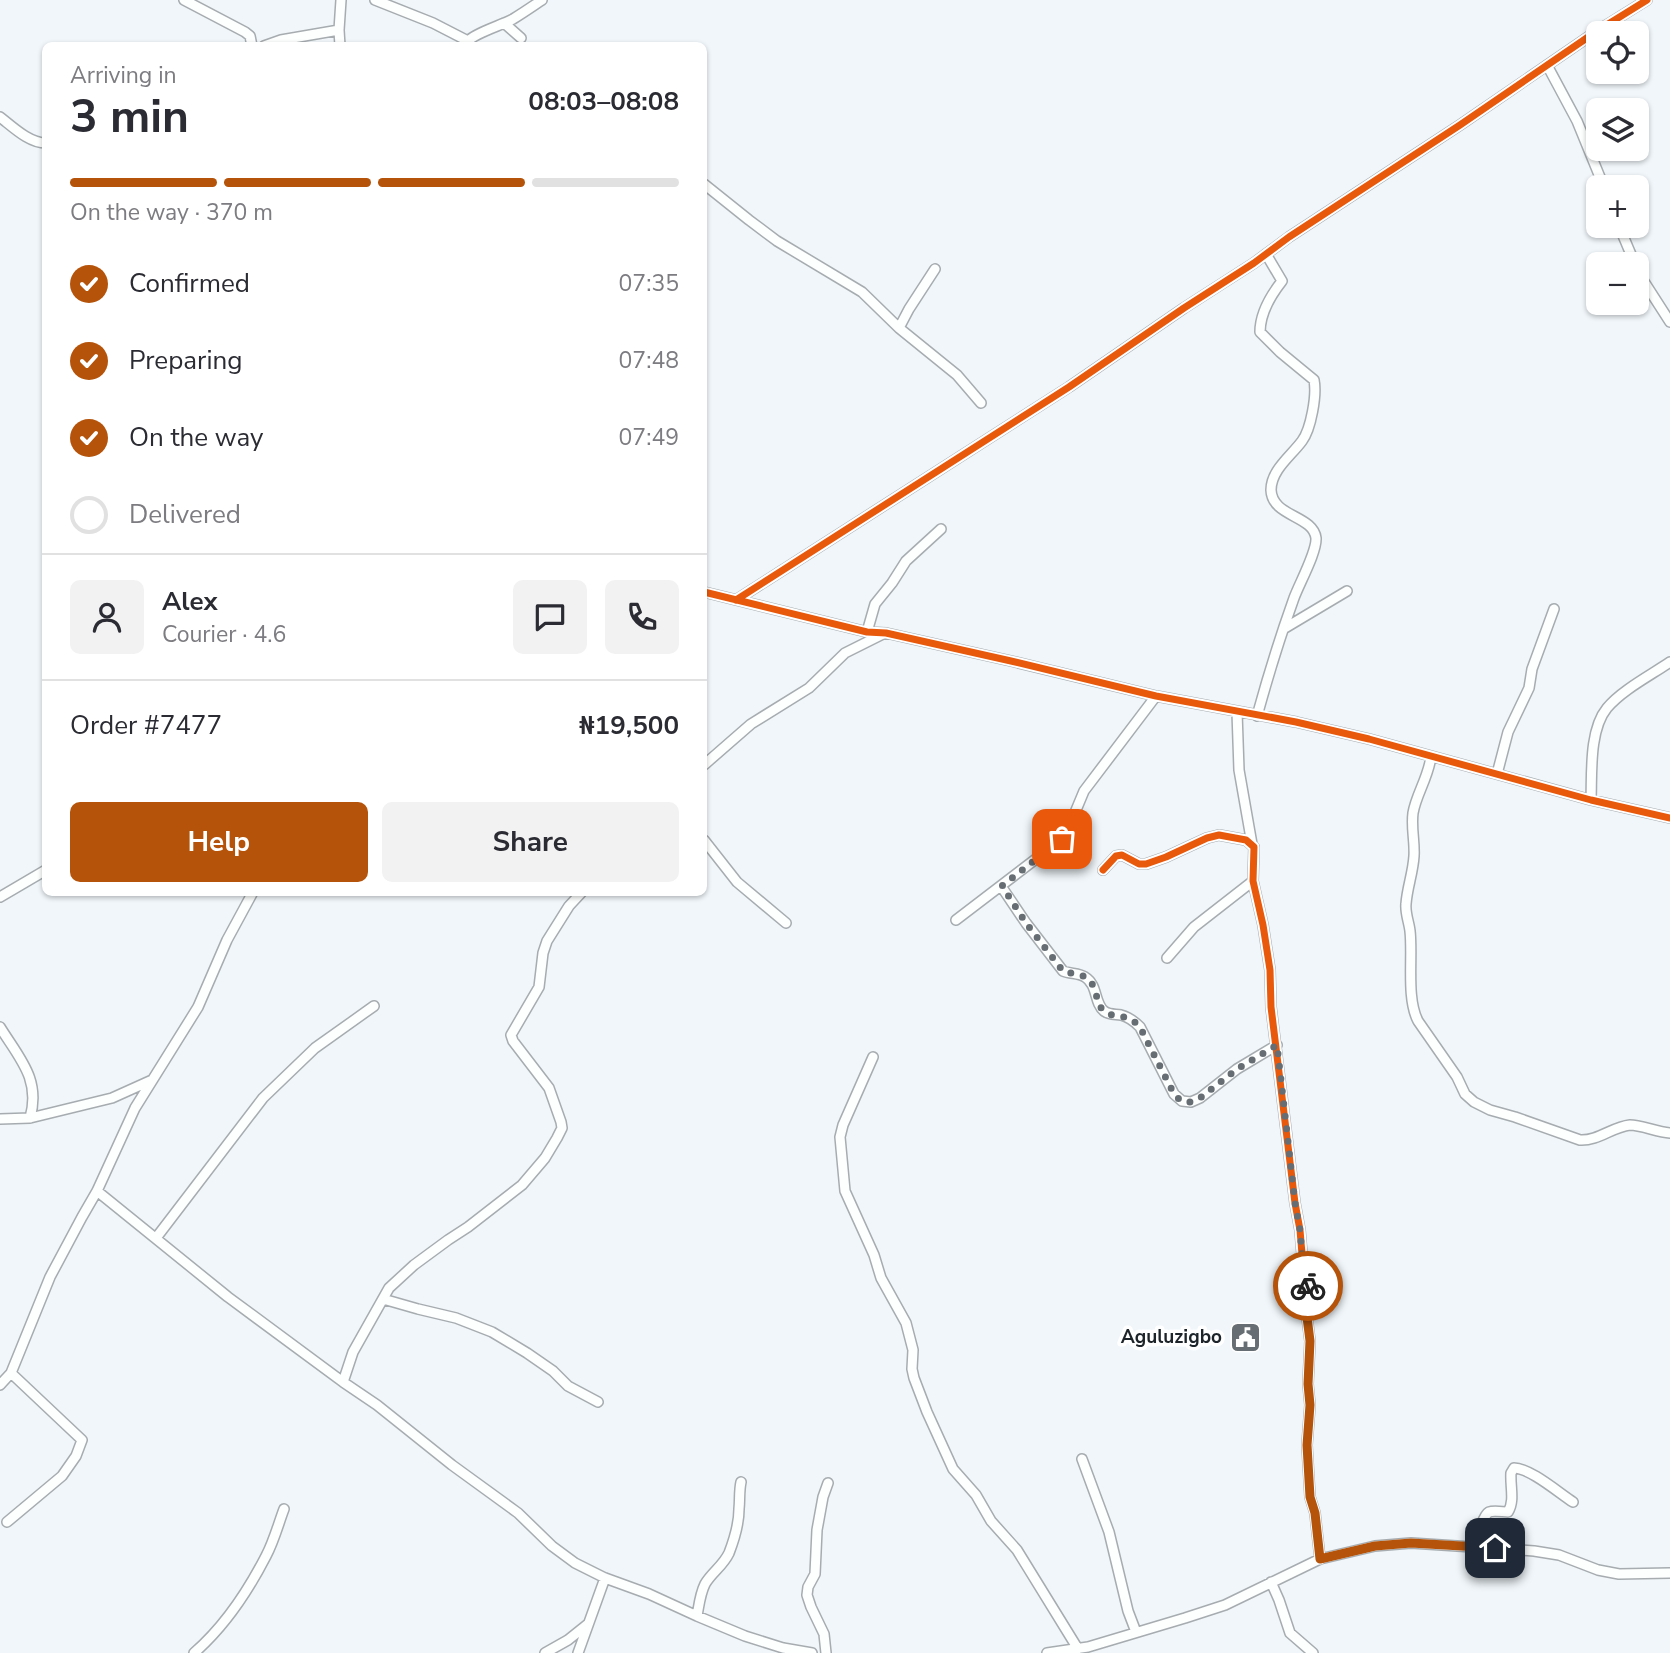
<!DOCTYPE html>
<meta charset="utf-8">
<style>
:root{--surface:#fff;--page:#f2f2f3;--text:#2b2b33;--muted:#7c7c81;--line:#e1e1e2;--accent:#b45309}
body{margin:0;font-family:"Nunito Sans",sans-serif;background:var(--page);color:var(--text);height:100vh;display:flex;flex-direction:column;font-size:26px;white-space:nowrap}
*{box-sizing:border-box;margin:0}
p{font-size:23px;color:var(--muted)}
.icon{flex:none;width:38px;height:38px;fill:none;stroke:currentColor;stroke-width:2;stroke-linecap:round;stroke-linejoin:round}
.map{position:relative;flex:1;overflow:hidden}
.side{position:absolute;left:42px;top:42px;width:665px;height:854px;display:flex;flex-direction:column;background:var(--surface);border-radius:10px;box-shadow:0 2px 5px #0004}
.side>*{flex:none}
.buttons{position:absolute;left:1586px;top:21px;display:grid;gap:14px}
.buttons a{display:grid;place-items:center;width:63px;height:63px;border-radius:10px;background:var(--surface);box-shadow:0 2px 5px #0004;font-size:35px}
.pin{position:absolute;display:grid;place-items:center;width:60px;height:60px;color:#fff;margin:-30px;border-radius:14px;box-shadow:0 4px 10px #0006}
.courier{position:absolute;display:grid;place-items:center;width:70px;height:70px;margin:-35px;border:5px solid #b45309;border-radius:50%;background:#fff;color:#222;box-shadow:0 2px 9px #0007}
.headline em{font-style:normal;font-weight:700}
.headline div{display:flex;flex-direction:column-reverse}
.headline{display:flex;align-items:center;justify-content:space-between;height:119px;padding:0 28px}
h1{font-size:46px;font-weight:700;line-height:52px}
.bar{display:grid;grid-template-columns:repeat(4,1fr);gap:10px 7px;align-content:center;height:84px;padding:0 28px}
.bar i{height:9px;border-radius:5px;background:var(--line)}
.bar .selected{background:var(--accent)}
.bar p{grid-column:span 4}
.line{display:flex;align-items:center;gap:18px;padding:0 28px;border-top:2px solid var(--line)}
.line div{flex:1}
.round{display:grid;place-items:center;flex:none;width:74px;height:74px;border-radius:10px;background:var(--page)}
ol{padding:0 28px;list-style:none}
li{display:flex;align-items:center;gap:21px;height:77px}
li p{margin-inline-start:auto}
li .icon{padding:7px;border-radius:50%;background:var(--accent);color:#fff;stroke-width:4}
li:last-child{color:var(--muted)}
li i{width:38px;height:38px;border:4px solid var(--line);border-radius:50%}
.primary-button{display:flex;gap:14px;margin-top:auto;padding:14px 28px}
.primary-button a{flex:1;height:80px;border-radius:10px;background:var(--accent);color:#fff;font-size:28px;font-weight:700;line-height:80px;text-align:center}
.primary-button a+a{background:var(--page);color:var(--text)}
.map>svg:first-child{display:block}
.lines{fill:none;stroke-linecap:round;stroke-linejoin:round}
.minor-casing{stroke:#a6acb0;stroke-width:12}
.minor{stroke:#fdfefe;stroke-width:9}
.cycleway-casing{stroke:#fff;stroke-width:11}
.cycleway{stroke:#e8590c;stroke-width:7}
.done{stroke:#676e73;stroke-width:7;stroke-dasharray:0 12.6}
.route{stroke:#b45309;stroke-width:9}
.labels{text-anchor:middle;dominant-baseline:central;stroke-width:7;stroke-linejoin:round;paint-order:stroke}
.poi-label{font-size:19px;font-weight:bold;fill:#1d252a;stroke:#fff;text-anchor:end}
</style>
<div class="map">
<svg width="1670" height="1653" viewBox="0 0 1670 1653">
<rect width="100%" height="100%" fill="#f0f6fa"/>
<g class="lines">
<defs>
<path id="minor" d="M184,0l61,32 5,4 2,10
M375,0l58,23 35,18c7,-8 34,-16 45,-22 10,-6 20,-13 29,-19
M504,23l17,15
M264,46l17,-6 58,-10
M340,46l-1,-16 2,-30
M1547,65l30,56 27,66
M0,117c13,10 29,26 46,26
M704,184l45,36 28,21 85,51 37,36 58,47 24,28
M1619,226l16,38
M1636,267l5,10 29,45
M899,328l10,-19 26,-40
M704,592l163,40 19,1 125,28 145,35 140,26 73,17 222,61 79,18
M736,600l333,-213 115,-79 70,-45 35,-26 171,-112 137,-94 50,-31
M1285,628l62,-37
M867,632l8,-28 17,-21 14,-22 35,-32
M1237,712l2,58 13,74
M1257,716c11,-40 23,-79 37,-118 5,-14 23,-46 22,-60 -3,-23 -44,-21 -45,-48 0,-20 20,-34 31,-49 9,-12 15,-46 12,-61l-34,-28 -20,-20c0,-19 11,-37 22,-51l-16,-27
M1431,757c-3,21 -15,38 -18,56 -2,15 2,29 1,43 -1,17 -7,32 -8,48 -1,9 3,18 4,27 3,26 -4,67 8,90l39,56 8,17 9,8 16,8 25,7 65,23c18,1 32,-13 50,-15 11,0 27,7 40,8
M704,765l47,-41 58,-36 36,-35 40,-20
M1497,774l11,-42 21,-44 3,-19 22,-60
M1591,800c1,-27 -2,-70 16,-92 15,-18 44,-33 63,-46
M704,840l33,42 49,41
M1103,870l13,-14 6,-1 17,9h7l20,-7 41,-19 12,-3 27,5 8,7 -1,34 10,44 7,45 1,37 24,196 5,27 3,36 5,19 -1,32 3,24 -2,43 2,21 -3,40 3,52 5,16 5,46
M1001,886l25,37 37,48c7,3 16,2 22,6 13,8 9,26 19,34 5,4 11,3 17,4 8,2 13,6 19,12l34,67 8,7 9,1 9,-4 37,-29 40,-24
M0,897l46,-27
M956,920l106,-81 7,-12 15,-36 72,-95
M1167,958l27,-31 59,-46
M0,1027c19,31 41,52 30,91
M873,1057l-30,68 -3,12 5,54 29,64 7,23 25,45 7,27 -1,19 2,9 13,34 26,57 23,26 15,26 26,29 61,99
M0,1119l30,-1 82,-20 40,-18
M97,1191l131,106 115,85 34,23 75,60 66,48 34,33 23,17 30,15 44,16 48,22 48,20 38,12 29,5
M156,1238l107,-140 52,-50 59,-42
M383,1299l35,10 38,9 36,14 35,21 26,18 15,15 30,16
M343,1382l10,-30 36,-64 25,-23 34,-25 20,-13 54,-42 23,-27 12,-20 5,-10 -1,-6 -12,-34 -36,-47 -2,-6 28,-48 4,-34 4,-12 22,-35 13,-14
M0,1385l11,-12 39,-96 32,-60 15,-26 38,-83 63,-101 29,-67 26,-48
M1082,1459l27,73 19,79 8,21
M7,1522l55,-46 14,-20 6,-16 -71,-67
M1476,1546c2,-8 6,-30 13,-34 5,-2 14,0 19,0 7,-11 2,-26 3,-39l3,-5c16,0 45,25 59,34
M1271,1582l8,18 11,33 23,20
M697,1616c2,-11 3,-22 8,-32 7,-12 18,-18 24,-31 5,-13 10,-29 10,-44 1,-9 0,-18 2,-27
M194,1653c30,-26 54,-62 72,-97 8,-15 12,-31 18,-47
M545,1653l23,-13 20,-16
M578,1653l27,-75
M826,1653l-2,-19 -13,-27 -4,-12 1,-8 7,-13 2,-44 6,-33 5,-14
M1047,1653l41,-6 97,-29 40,-13 95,-46 55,-13 36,-3 123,8 25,4 39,15 21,4 51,-1"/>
</defs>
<!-- minor casing -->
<use href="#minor" class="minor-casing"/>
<!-- minor -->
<use href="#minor" class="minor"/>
<defs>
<path id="cycleway" d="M704,592l163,40 19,1 125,28 145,35 140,26 73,17 222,61 79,18
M736,600l333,-213 115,-79 70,-45 35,-26 171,-112 137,-94 50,-31
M1103,870l13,-14 6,-1 17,9h7l20,-7 41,-19 12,-3 27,5 8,7 -1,34 10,44 7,45 1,37 24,196 5,27 3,36 5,19 -1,32 3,24 -2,43 2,21 -3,40 3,52 5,16 5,46"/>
</defs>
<!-- cycleway casing -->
<use href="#cycleway" class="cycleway-casing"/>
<!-- cycleway -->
<use href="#cycleway" class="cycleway"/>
</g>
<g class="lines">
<!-- done -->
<path class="done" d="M1062,839l-60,47 24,37 37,48c7,3 16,2 22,6 14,8 9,26 19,34 12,9 21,0 36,16l34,67 7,7 10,1 9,-4 37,-29 40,-24 18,158 5,27 3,36 5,20"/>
<!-- route -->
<path class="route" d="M1308,1286l-1,31 3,24 -2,43 2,21 -3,40 3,52 5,16 5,46 55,-13 36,-3 84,5"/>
</g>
<!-- icons -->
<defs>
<symbol id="civic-square" viewBox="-11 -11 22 22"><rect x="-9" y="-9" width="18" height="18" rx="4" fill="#676e73" stroke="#fff"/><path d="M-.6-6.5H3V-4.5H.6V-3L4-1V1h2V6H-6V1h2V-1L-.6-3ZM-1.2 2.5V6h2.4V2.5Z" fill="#fff"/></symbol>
</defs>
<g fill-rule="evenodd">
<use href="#civic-square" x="1228" y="1320" width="35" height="35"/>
</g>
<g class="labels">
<!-- poi labels -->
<g class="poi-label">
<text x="1222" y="1337">Aguluzigbo</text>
</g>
</g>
</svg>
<div class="buttons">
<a><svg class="icon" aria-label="locate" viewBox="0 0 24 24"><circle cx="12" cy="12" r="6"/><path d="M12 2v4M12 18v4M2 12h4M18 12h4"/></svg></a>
<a><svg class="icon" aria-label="layers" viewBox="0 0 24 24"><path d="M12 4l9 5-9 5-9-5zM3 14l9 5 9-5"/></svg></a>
<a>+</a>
<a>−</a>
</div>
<div class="pin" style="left:1062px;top:839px;background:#ea580c"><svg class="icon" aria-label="bag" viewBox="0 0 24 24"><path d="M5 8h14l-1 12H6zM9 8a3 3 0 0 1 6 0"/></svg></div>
<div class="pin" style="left:1495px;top:1548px;background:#1f2937"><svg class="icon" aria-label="home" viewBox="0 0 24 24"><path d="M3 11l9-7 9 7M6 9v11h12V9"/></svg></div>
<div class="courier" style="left:1308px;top:1286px"><svg class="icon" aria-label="bike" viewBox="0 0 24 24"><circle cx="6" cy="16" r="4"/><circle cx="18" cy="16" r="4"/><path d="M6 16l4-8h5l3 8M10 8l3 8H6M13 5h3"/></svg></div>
<section class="side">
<div class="headline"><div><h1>3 min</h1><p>Arriving in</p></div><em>08:03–08:08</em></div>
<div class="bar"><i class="selected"></i><i class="selected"></i><i class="selected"></i><i></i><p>On the way · 370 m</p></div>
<ol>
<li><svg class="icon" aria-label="check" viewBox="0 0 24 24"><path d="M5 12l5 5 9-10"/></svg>Confirmed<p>07:35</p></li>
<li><svg class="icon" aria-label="check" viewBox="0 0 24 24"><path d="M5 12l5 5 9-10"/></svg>Preparing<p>07:48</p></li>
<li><svg class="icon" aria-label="check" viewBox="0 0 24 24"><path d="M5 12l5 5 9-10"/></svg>On the way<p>07:49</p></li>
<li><i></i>Delivered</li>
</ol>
<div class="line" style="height:126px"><a class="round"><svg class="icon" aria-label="person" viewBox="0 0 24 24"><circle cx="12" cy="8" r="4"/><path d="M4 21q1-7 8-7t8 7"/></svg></a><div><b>Alex</b><p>Courier · 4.6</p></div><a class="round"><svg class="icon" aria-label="chat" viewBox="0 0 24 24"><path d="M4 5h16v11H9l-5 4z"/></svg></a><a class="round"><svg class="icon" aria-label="phone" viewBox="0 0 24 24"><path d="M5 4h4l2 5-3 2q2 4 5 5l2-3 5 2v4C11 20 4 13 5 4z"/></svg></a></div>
<div class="line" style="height:91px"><div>Order #7477</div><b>₦19,500</b></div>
<div class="primary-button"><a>Help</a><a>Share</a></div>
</section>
</div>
